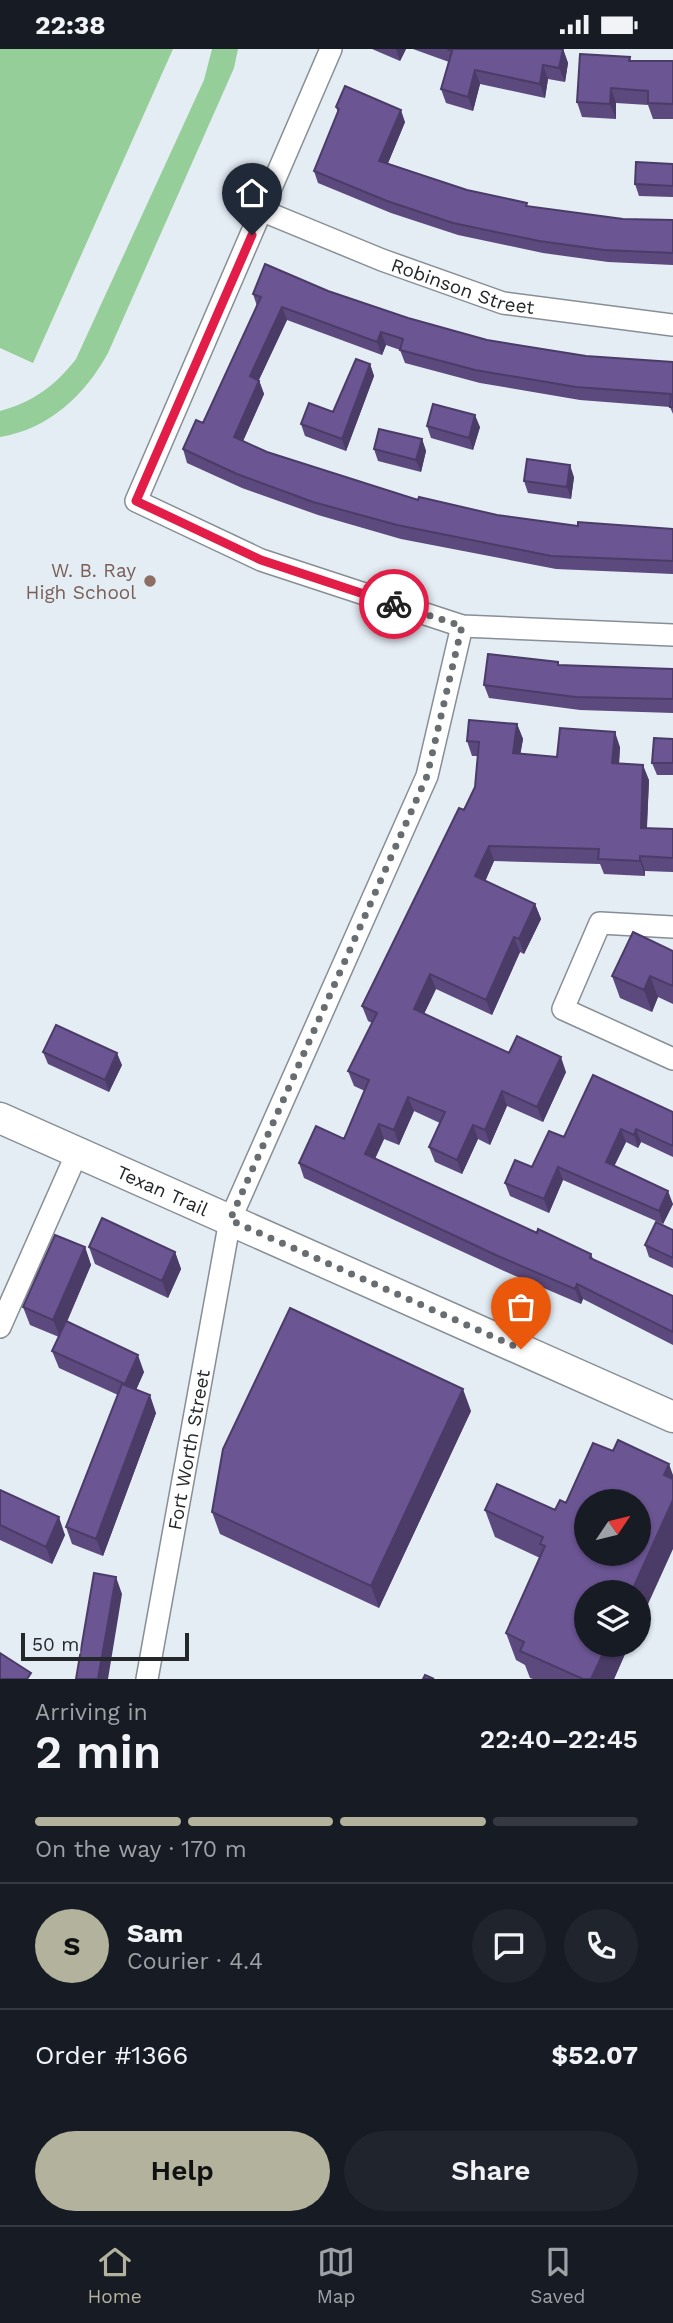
<!DOCTYPE html>
<meta charset="utf-8">
<style>
:root{--surface:#171b24;--page:#20242c;--text:#f1f3f6;--muted:#9ea1a6;--line:#363941;--accent:#b3b29c}
body{margin:0;font-family:"Work Sans",sans-serif;background:var(--page);color:var(--text);height:100vh;display:flex;flex-direction:column;font-size:26px;white-space:nowrap}
*{box-sizing:border-box;margin:0}
p{font-size:23px;color:var(--muted)}
.icon{flex:none;width:38px;height:38px;fill:none;stroke:currentColor;stroke-width:2;stroke-linecap:round;stroke-linejoin:round}
.map{position:relative;height:1630px;overflow:hidden}
.side{display:flex;flex-direction:column;background:var(--surface);flex:1}
.side>*{flex:none}
.needle{width:46px;rotate:55deg}
.controls{position:absolute;left:574px;top:1440px;display:grid;gap:14px}
.controls a{display:grid;place-items:center;width:77px;height:77px;border-radius:50%;background:var(--surface);box-shadow:0 2px 5px #0004;font-size:35px}
.scale{position:absolute;left:21px;bottom:18px;width:168px;box-sizing:border-box;padding-left:7px;border:4px solid #25282b;border-top:0;font-size:19px;line-height:24px;white-space:nowrap;color:#25282b;-webkit-text-stroke:5px #e4ecf4;paint-order:stroke}
.pin{position:absolute;display:grid;place-items:center;width:60px;height:60px;color:#fff;margin:-72px -30px;border-radius:50% 50% 50% 0;rotate:-45deg;box-shadow:0 0 7px #0007}
.pin .icon{rotate:45deg}
.courier{position:absolute;display:grid;place-items:center;width:70px;height:70px;margin:-35px;border:5px solid #e11d48;border-radius:50%;background:#fff;color:#222;box-shadow:0 2px 9px #0007}
.overview em{font-style:normal;font-weight:600}
.overview div{display:flex;flex-direction:column-reverse}
.overview{display:flex;align-items:center;justify-content:space-between;height:119px;padding:0 35px}
h1{font-size:46px;font-weight:600;line-height:52px}
.bar{display:grid;grid-template-columns:repeat(4,1fr);gap:10px 7px;align-content:center;height:84px;padding:0 35px}
.bar i{height:9px;border-radius:5px;background:var(--line)}
.bar .on{background:var(--accent)}
.bar p{grid-column:span 4}
.line{display:flex;align-items:center;gap:18px;padding:0 35px;border-top:2px solid var(--line)}
.line div{flex:1}
.round{display:grid;place-items:center;flex:none;width:74px;height:74px;border-radius:37px;background:var(--page)}
.action{display:flex;gap:14px;margin-top:auto;padding:14px 35px}
.action a{flex:1;height:80px;border-radius:42px;background:var(--accent);color:#111;font-size:28px;font-weight:600;line-height:80px;text-align:center}
.action a+a{background:var(--page);color:var(--text)}
.status{display:flex;justify-content:space-between;align-items:center;height:49px;padding:0 35px;background:var(--surface);direction:ltr}
.status svg{height:19px;fill:currentColor}
.dock{display:flex;justify-content:space-around;align-items:center;height:98px;border-top:2px solid var(--line);background:var(--surface);font-size:19px;color:var(--muted)}
.dock a{display:grid;justify-items:center;gap:4px}
.dock .on{color:var(--accent)}
.map>svg:first-child{display:block}
.green{fill:#95ce98}
.lines{fill:none;stroke-linecap:round;stroke-linejoin:round}
.street-casing{stroke:#878e96;stroke-width:24}
.secondary-casing{stroke:#878e96;stroke-width:33}
.street{stroke:#fff;stroke-width:21}
.secondary{stroke:#fff;stroke-width:30}
.wall{fill:#5c497e}
.shaded-wall{fill:#4b3c67}
.building{fill:#6b5593;stroke:#4b3c67;stroke-width:2;fill-rule:evenodd}
.done{stroke:#686d71;stroke-width:7;stroke-dasharray:0 12.6}
.route{stroke:#e11d48;stroke-width:9}
.education-dot{fill:#8d6e63;stroke:#e4ecf4;stroke-width:2.5}
.labels{text-anchor:middle;dominant-baseline:central;stroke-width:7;stroke-linejoin:round;paint-order:stroke}
.street-label{font-size:19px;fill:#25282b;stroke:#e4ecf4}
.education-label{font-size:19px;fill:#785e54;stroke:#e4ecf4;text-anchor:end}
</style>
<div class="status"><b>22:38</b><svg viewBox="0 0 49 12"><path d="M0 12V9h3v3zM5 12V6h3v6zM10 12V3h3v9zM15 12V0h3v12zM26 1h20v11H26zM47 4h2v5h-2z"/></svg></div>
<div class="map">
<svg width="673" height="1630" viewBox="0 0 673 1630">
<rect width="100%" height="100%" fill="#e4ecf4"/>
<!-- green -->
<path class="green" d="M0,0h173l-140,314 -33,-15z
M212,0h26l-4,19 -126,285c-23,42 -59,76 -108,84v-26c33,-9 55,-25 76,-52l128,-279z"/>
<g class="lines">
<defs>
<g id="street">
<path d="M331,0l-195,452 125,59 201,66 211,9"/>
<path id="s1" d="M263,162l119,49 121,43 170,22"/>
<path d="M673,878l-73,-4 -37,86 110,50"/>
<path d="M0,1278l77,-174"/>
<path id="s2" d="M147,1630l83,-459 197,-444 35,-150"/>
</g>
<g id="secondary">
<path id="s3" d="M0,1069l673,299"/>
</g>
</defs>
<!-- street casing -->
<use href="#street" class="street-casing"/>
<!-- secondary casing -->
<use href="#secondary" class="secondary-casing"/>
<!-- street -->
<use href="#street" class="street"/>
<!-- secondary -->
<use href="#secondary" class="secondary"/>
</g>
<!-- wall -->
<path class="wall" d="M372,0h34l-6,12z
M413,0h150l5,14 -3,19 -17,-3 -3,19 -65,-14 -7,27 -27,-8 -5,-14 8,-27z
M630,8l1,4h42v58h-20l-5,-14 -32,-2v16l-34,-2 -5,-15z
M336,58l69,15 -17,41 79,27 61,16 95,13 50,1v45l-65,-3 -65,-9 -85,-18 -67,-22 -73,-30 -4,-12 24,-58z
M673,115v33l-34,-1 -4,-12z
M328,242l80,27 79,22 99,16 87,6v52l-3,-7 -90,-7 -100,-17 -75,-20 -5,-13 -14,-5 -4,10 -95,-35 -28,60 5,14 -21,47 24,11 151,48 79,15 81,11 95,3v45l-117,-5 -155,-30 -83,-24 -76,-27 -55,-25 -4,-14 20,-26 54,-117 -4,-12z
M370,315l4,12 -28,75 -41,-15 -4,-12 32,-12z
M427,377l53,1 -7,23 -42,-12z
M422,390l4,12 -5,21 -43,-11 -4,-12z
M574,428l-3,22 -43,-6 -4,-12z
M559,616l114,4v44l-93,-3 -91,-12 -5,-13z
M517,675l6,15 -3,15 37,3 63,-10 -1,17 30,16 -2,48 26,1v43l-28,-1v5l-41,-2 -4,-10 -106,-3 -9,20 50,23 6,15 -17,35 -4,-2 -28,63 -56,-26 -12,25 85,39 57,19 -23,50 -36,-16 -17,39 -12,-6 -16,35 -27,-12 -6,-15 11,-24 -26,-12 -15,34 -15,-6 -9,20 162,74 54,21 2,5 80,37v49l-90,-46 -2,5 -77,-33 -200,-93 -5,-15 45,-24 21,-48 -11,-5 -6,-15 24,-48 -4,-2 -6,-15 113,-219 3,-31h-6l-5,-15z
M673,690v36h-16l-5,-12z
M673,902v53l-15,-7 -6,15 -32,-14 -8,-22z
M43,1003l79,13 -13,27 -61,-28z
M673,1063v45l-32,-15 -3,6 -12,-6 -12,24 59,38 -10,20 -100,-44 -14,33 -39,-17 -5,-13 27,-16 32,-30z
M673,1181v38l-24,-11 -4,-12z
M85,1198l6,18 -24,57 77,50 -8,18 20,23 -53,143 -31,-12 -6,-17 52,-132 -59,-27 -7,-17 7,-14 -29,-12 -7,-18z
M89,1198l86,5 6,17 -13,29 -73,-34z
M471,1362l-92,197 -159,-74 -8,-22z
M0,1441l65,45 -13,29 -52,-24z
M566,1454l63,142 -15,34h-81l-3,-1 -5,-13 -9,-5 -10,-27 34,-75 -45,-21 -10,-27h70z"/>
<!-- shaded-wall -->
<path class="shaded-wall" d="M396,0h10l-6,12z
M563,0l5,14 -3,19 -6,-14z
M543,16l5,14 -3,19 -5,-14z
M475,21l5,14 -7,27 -5,-14z
M611,39l5,15v16l-6,-15z
M401,61l4,12 -21,51 -5,-12z
M282,258l5,13 -33,70 -4,-14z
M381,283l5,13 -4,10 -5,-13z
M370,315l4,12 -28,75 -4,-12z
M259,332l5,13 -25,56 -5,-13z
M475,366l5,12 -7,23 -4,-12z
M422,390l4,12 -5,21 -5,-12z
M570,416l4,12 -3,22 -4,-12z
M517,675l6,15 -5,29 -5,-15z
M615,683l5,15 -2,31 -6,-15z
M643,716l6,15 -3,63 -5,-15z
M489,797l5,15 -13,30 -6,-15z
M640,807l5,15v5l-5,-15z
M535,855l6,15 -17,35 -5,-15z
M514,888l6,15 -28,63 -6,-15z
M430,925l6,15 -17,35 -5,-15z
M650,927l8,21 -6,15 -8,-22z
M117,1004l5,12 -13,27 -4,-12z
M561,1008l5,15 -23,50 -6,-15z
M502,1042l5,15 -17,39 -5,-15z
M408,1048l6,14 -15,34 -5,-15z
M379,1075l5,15 -14,30 -5,-15z
M473,1076l5,14 -16,35 -5,-14z
M621,1080l5,13 -16,33 -4,-13z
M636,1080l5,13 -3,6 -4,-13z
M558,1118l5,13 -14,33 -5,-14z
M668,1142l5,13 -10,20 -4,-13z
M85,1198l6,18 -31,72 -7,-17z
M175,1203l6,17 -13,29 -6,-17z
M577,1235l6,15 -2,5 -6,-15z
M138,1306l6,17 -13,29 -6,-17z
M463,1340l8,22 -92,197 -8,-22z
M150,1346l6,18 -53,143 -7,-17z
M669,1415l4,11v24l-9,-24z
M673,1451v49l-34,75v-31h-8z
M59,1468l6,18 -13,29 -6,-17z
M116,1528l6,17 -14,85h-10z
M607,1596h22l-15,34h-23z"/>
<!-- building -->
<path class="building" d="M447,0h116l-4,19 -16,-3 -3,19 -65,-14 -7,27 -27,-8 11,-38z
M580,5l50,3 -1,4h44v43l-25,-1v-12l-37,-3 -1,16 -33,-2z
M345,37l56,24 -22,51 88,29 60,13 -1,3 97,13 50,1v33l-69,-3 -65,-9 -86,-18 -66,-22 -73,-30 25,-62 -3,-2z
M636,113l37,2v22l-38,-2z
M265,215l63,27 80,27 79,22 99,16 87,6v45h-3l1,-13 -95,-7 -101,-17 -75,-20 3,-11 -22,-7 -4,10 -95,-35 -32,69 9,5 -25,56 33,15 151,48 1,-3 78,18 81,11v-4l95,7v32l-122,-5 -154,-31 -84,-23 -76,-28 -54,-25 13,-29 7,3 58,-126 -8,-3z
M356,310l14,5 -28,75 -41,-15 8,-21 24,9z
M433,355l42,11 -6,23 -42,-12z
M379,380l43,10 -6,21 -42,-11z
M527,410l43,6 -3,22 -43,-6z
M488,605l70,8v3l115,4v30l-98,-2 -91,-12z
M469,671l48,4 -4,29 44,4 3,-29 55,4 -3,31 31,2 -2,63 32,1v29l-33,-2v5l-42,-2 1,-10 -110,-3 -14,30 60,28 -16,35 -5,-2 -28,63 -56,-26 -16,35 95,44 8,-17 44,21 -24,50 -35,-16 -17,39 -12,-5 -16,35 -28,-13 16,-35 -37,-15 -14,33 -15,-6 -14,30 172,79 1,-4 53,25 -1,4 83,38v36l-96,-48 -2,5 -77,-33 -199,-93 17,-37 28,13 25,-59 -21,-9 29,-58 -15,-7 97,-198 5,2 11,-23 4,-45 -12,-1z
M654,689l19,1v24h-21z
M633,883l40,19v35l-23,-10 -6,14 -32,-14z
M56,976l61,28 -12,27 -62,-28z
M593,1026l80,37v34l-37,-17 -2,6 -13,-6 -15,33 62,29 -9,20 -101,-44 -14,32 -39,-16 10,-23 17,7 17,-36 15,6z
M102,1169l73,34 -13,29 -73,-34z
M656,1173l17,8v28l-28,-13z
M55,1186l30,12 -32,73 -30,-13z
M290,1259l173,81 -92,197 -159,-74 11,-63z
M66,1272l72,34 -13,29 -73,-33z
M122,1335l28,11 -54,144 -30,-12z
M618,1391l51,24 -5,11 9,4v21l-42,93h-45v52h21l-16,34h-8l-63,-28 4,-9 -18,-9 39,-87 -5,-2 3,-7 -58,-27 12,-26 58,26 5,-10 6,3 27,-60 20,8zM586,1452h53v53h-53z
M0,1441l59,27 -13,30 -46,-22z
M94,1524l22,4 -18,102h-22z
M0,1604l31,20 -4,6h-27z
M425,1626l9,4h-11z"/>
<g class="lines">
<!-- done -->
<path class="done" d="M394,555l68,22 -35,150 -197,444 291,129"/>
<!-- route -->
<path class="route" d="M252,186l-116,266 125,59 133,44"/>
</g>
<!-- markers -->
<circle class="education-dot" cx="150" cy="532" r="7"/>
<g class="labels">
<!-- street labels -->
<g class="street-label">
<text stroke="none"><textPath href="#s1" startOffset="214">Robinson Street</textPath></text>
<text stroke="none"><textPath href="#s3" startOffset="178">Texan Trail</textPath></text>
<text stroke="none"><textPath href="#s2" startOffset="233">Fort Worth Street</textPath></text>
</g>
<!-- education labels -->
<g class="education-label">
<text x="136" y="521">W. B. Ray<tspan x="136" dy="22">High School</tspan></text>
</g>
</g>
</svg>
<div class="controls">
<a><svg class="needle" viewBox="-14 -14 28 28"><path d="M0-13l5 13h-10z" fill="#e53935"/><path d="M0 13l5-13h-10z" fill="#9ea1a6"/></svg></a>
<a><svg class="icon" aria-label="layers" viewBox="0 0 24 24"><path d="M12 4l9 5-9 5-9-5zM3 14l9 5 9-5"/></svg></a>
</div>
<div class="scale">50 m</div>
<div class="pin" style="left:521px;top:1300px;background:#ea580c"><svg class="icon" aria-label="bag" viewBox="0 0 24 24"><path d="M5 8h14l-1 12H6zM9 8a3 3 0 0 1 6 0"/></svg></div>
<div class="pin" style="left:252px;top:186px;background:#1f2937"><svg class="icon" aria-label="home" viewBox="0 0 24 24"><path d="M3 11l9-7 9 7M6 9v11h12V9"/></svg></div>
<div class="courier" style="left:394px;top:555px"><svg class="icon" aria-label="bike" viewBox="0 0 24 24"><circle cx="6" cy="16" r="4"/><circle cx="18" cy="16" r="4"/><path d="M6 16l4-8h5l3 8M10 8l3 8H6M13 5h3"/></svg></div>
</div>
<section class="side">
<div class="overview"><div><h1>2 min</h1><p>Arriving in</p></div><em>22:40–22:45</em></div>
<div class="bar"><i class="on"></i><i class="on"></i><i class="on"></i><i></i><p>On the way · 170 m</p></div>
<div class="line" style="height:126px"><b class="round" style="background:var(--accent);color:#111">S</b><div><b>Sam</b><p>Courier · 4.4</p></div><a class="round"><svg class="icon" aria-label="chat" viewBox="0 0 24 24"><path d="M4 5h16v11H9l-5 4z"/></svg></a><a class="round"><svg class="icon" aria-label="phone" viewBox="0 0 24 24"><path d="M5 4h4l2 5-3 2q2 4 5 5l2-3 5 2v4C11 20 4 13 5 4z"/></svg></a></div>
<div class="line" style="height:91px"><div>Order #1366</div><b>$52.07</b></div>
<div class="action"><a>Help</a><a>Share</a></div>
</section>
<nav class="dock">
<a class="on"><svg class="icon" aria-label="home" viewBox="0 0 24 24"><path d="M3 11l9-7 9 7M6 9v11h12V9"/></svg>Home</a>
<a><svg class="icon" aria-label="map" viewBox="0 0 24 24"><path d="M3 6l6-2 6 2 6-2v14l-6 2-6-2-6 2zM9 4v14M15 6v14"/></svg>Map</a>
<a><svg class="icon" aria-label="saved" viewBox="0 0 24 24"><path d="M7 4h10v16l-5-4-5 4z"/></svg>Saved</a>
</nav>
